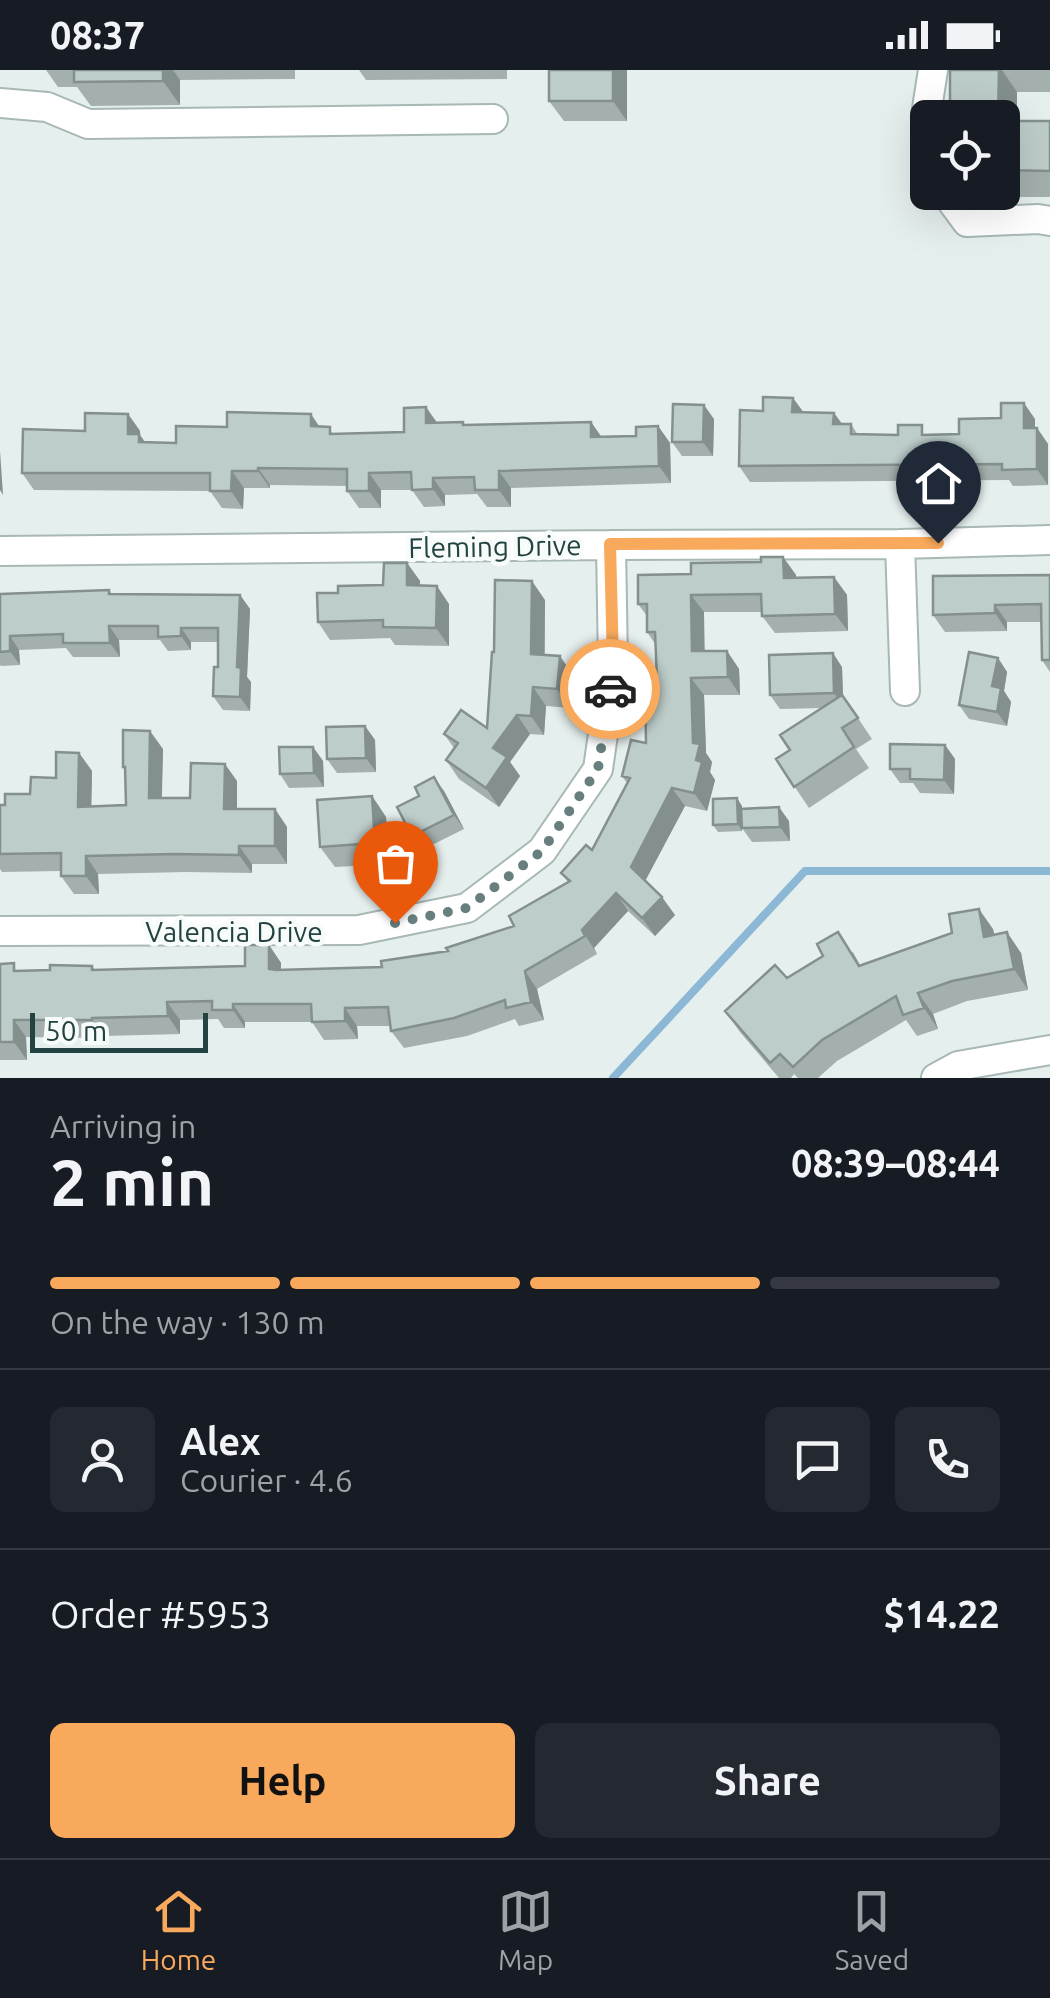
<!DOCTYPE html>
<meta charset="utf-8">
<style>
:root{--surface:#171b24;--page:#242831;--text:#f1f3f6;--muted:#9ea1a6;--line:#363941;--accent:#f8a95b}
body{margin:0;font-family:Ubuntu,sans-serif;background:var(--page);color:var(--text);height:100vh;display:flex;flex-direction:column;font-size:38px;white-space:nowrap}
*{box-sizing:border-box;margin:0}
p{font-size:32px;color:var(--muted)}
.icon{flex:none;width:55px;height:55px;fill:none;stroke:currentColor;stroke-width:2;stroke-linecap:round;stroke-linejoin:round}
.map{position:relative;height:1008px;overflow:hidden}
.drawer{display:flex;flex-direction:column;background:var(--surface);flex:1}
.drawer>*{flex:none}
.tools{position:absolute;left:910px;top:30px;display:grid;gap:20px}
.tools a{display:grid;place-items:center;width:110px;height:110px;border-radius:15px;background:var(--surface);box-shadow:0 10px 40px #0002;font-size:50px}
.scale{position:absolute;left:30px;bottom:25px;width:178px;box-sizing:border-box;padding-left:10px;border:5px solid #234242;border-top:0;font-size:28px;line-height:35px;white-space:nowrap;color:#234242;-webkit-text-stroke:8px #f7fbfa;paint-order:stroke}
.pin{position:absolute;display:grid;place-items:center;width:85px;height:85px;color:#fff;margin:-102px -42px;border-radius:50% 50% 50% 0;rotate:-45deg;box-shadow:0 0 10px #0007}
.pin .icon{rotate:45deg}
.courier{position:absolute;display:grid;place-items:center;width:100px;height:100px;margin:-50px;border:8px solid #f8a95b;border-radius:50%;background:#fff;color:#222;box-shadow:0 2px 12px #0007}
.overview em{font-style:normal;font-weight:700}
.overview div{display:flex;flex-direction:column-reverse}
.overview{display:flex;align-items:center;justify-content:space-between;height:170px;padding:0 50px}
h1{font-size:65px;font-weight:700;line-height:75px}
.bar{display:grid;grid-template-columns:repeat(4,1fr);gap:15px 10px;align-content:center;height:120px;padding:0 50px}
.bar i{height:12px;border-radius:8px;background:var(--line)}
.bar .active{background:var(--accent)}
.bar p{grid-column:span 4}
.line{display:flex;align-items:center;gap:25px;padding:0 50px;border-top:2px solid var(--line)}
.line div{flex:1}
.round{display:grid;place-items:center;flex:none;width:105px;height:105px;border-radius:15px;background:var(--page)}
.primary-button{display:flex;gap:20px;margin-top:auto;padding:20px 50px}
.primary-button a{flex:1;height:115px;border-radius:15px;background:var(--accent);color:#111;font-size:40px;font-weight:700;line-height:115px;text-align:center}
.primary-button a+a{background:var(--page);color:var(--text)}
.status{display:flex;justify-content:space-between;align-items:center;height:70px;padding:0 50px;background:var(--surface);direction:ltr}
.status svg{height:28px;fill:currentColor}
.tabs{display:flex;justify-content:space-around;align-items:center;height:140px;border-top:2px solid var(--line);background:var(--surface);font-size:28px;color:var(--muted)}
.tabs a{display:grid;justify-items:center;gap:5px}
.tabs .active{color:var(--accent)}
.map>svg:first-child{display:block}
.lines{fill:none;stroke-linecap:round;stroke-linejoin:round}
.stream{stroke:#8cb8d6;stroke-width:8}
.minor-casing{stroke:#a7b8b6;stroke-width:32}
.minor{stroke:#fff;stroke-width:28}
.wall{fill:#a3b0ae}
.shaded-wall{fill:#84908d}
.building{fill:#bdcdca;stroke:#84908d;stroke-width:2.5}
.done{stroke:#677f7e;stroke-width:10;stroke-dasharray:0 18}
.route{stroke:#f8a95b;stroke-width:12}
.labels{text-anchor:middle;dominant-baseline:central;stroke-width:9;stroke-linejoin:round;paint-order:stroke}
.street-label{font-size:28px;fill:#234242;stroke:#f7fbfa}
</style>
<div class="status"><b>08:37</b><svg viewBox="0 0 49 12"><path d="M0 12V9h3v3zM5 12V6h3v6zM10 12V3h3v9zM15 12V0h3v12zM26 1h20v11H26zM47 4h2v5h-2z"/></svg></div>
<div class="map">
<svg width="1050" height="1008" viewBox="0 0 1050 1008">
<rect width="100%" height="100%" fill="#e5efed"/>
<g class="lines">
<!-- stream -->
<path class="stream" d="M613,1008l192,-207h245"/>
<defs>
<path id="minor" d="M0,33l47,4 41,17 405,-5
M928,54l-2,-9 7,-45
M945,122l22,30 71,-3 12,2
M900,474l5,147
M0,481l611,-6 289,-1 150,-4
M0,861l359,-1 108,-22 75,-57 56,-82 15,-104 -2,-120
M936,1008l22,-12 92,-16"/>
</defs>
<!-- minor casing -->
<use href="#minor" class="minor-casing"/>
<!-- minor -->
<use href="#minor" class="minor"/>
</g>
<!-- wall -->
<path class="wall" d="M46,0h249v9l-115,1v25l-89,1 -14,-19h-19z
M359,0h148v9l-141,1z
M627,0v51h-63l-15,-20z
M950,0h100v22h-33v29h33v76h-51v6l-23,1 -9,-12h35v-74z
M793,328l10,14 31,1 8,11h9l7,11 101,-1 76,-15v9h2l11,16v41l-35,1 -4,-6 -259,2 -11,-16 24,-55z
M128,344l12,17v4l5,7 31,1 143,-17 16,8 69,-2 33,-9 28,2 126,-3 10,15 35,-1 22,-10 12,17 1,40 -160,5v19h-24l-10,-13 -32,1v11l-21,1 -12,-17h-31v18h-22l-12,-17v-5l-77,-1v3h-26l-1,21 -21,-1 -12,-17 -176,-1 -12,-17 63,-42z
M714,349l-1,37h-31l-10,-14z
M783,487l13,18v3l38,-1 13,18 1,36 -73,2 -13,-17v-4h-58v39h23l12,18 1,26h-36l2,58 6,9 -2,10 5,8 -8,31 -22,-5 -40,75 30,34 -20,21 -27,-25 -34,37 3,6 -60,35 7,31 -25,6 -4,-7 -48,17 -63,12 -13,-17 -1,-5h-33l1,13 -34,1 -12,-18h-67v6h-21l-6,-9 -38,1v14l-76,2v2l-78,-1 1,23h-27v-96l19,7 31,-1 42,-4 3,4 150,-4 24,-21 12,18v7l101,-3 66,-16 66,-25 54,-44 -7,-9 31,-23 35,-67 -5,-7 24,-33 11,-63 -1,-35 -9,-13v-16l-9,-12 53,-30 70,-12z
M407,493l13,18v4l29,19v42l-54,-1 -5,-7 -60,2 -12,-18 20,-29 45,-8z
M1050,505v97l-8,-12 -1,-38h-34v9l-62,1 -12,-17z
M109,520l3,4 128,1 10,14 -3,68 4,5 -1,29 -27,-1 -10,-14 5,-29v-25h-27v8l-23,1 -8,-11h-41l1,17h-47l-7,-9 -47,2 1,15 -19,1 -1,-1v-71z
M545,530v55l28,20 -2,33 -25,-2 -2,29 -14,-1 -20,28 10,14 -21,31 -40,-28 -13,-19 8,-12 -10,-14 43,-6 7,-76z
M998,588l9,14 -3,19 7,11 -4,24 -38,-7 -10,-14z
M842,597l1,29 29,43 -16,10 13,19 -60,40 -33,-49 14,-9 32,-42 -42,1 -10,-14z
M365,656l10,14 1,32 -39,1 -10,-14z
M945,675l10,14 -1,35 -34,-1 -7,-10h-13l-10,-14z
M313,677l10,14 1,26 -35,1 -9,-14z
M163,679l-1,49h28l47,-17v28h38l12,18v37h-35v9l-66,-1 -88,2 1,20h-25l-13,-18v-5l-59,1 -2,-3v-64h5l25,-11 26,-16 23,-25 13,18 -1,35 35,-1v-34l-3,-4z
M444,721l20,38 -42,21 -10,-14z
M372,726l14,21 3,47 -54,3 -15,-20z
M742,736v2l47,13 1,20 -38,1 -10,-14v3l-24,1 -5,-7z
M993,859l1,6 27,18 7,37 -61,11 -34,13 5,15 -21,7 -11,-16 -69,41 -19,17h-20l-4,-4 -3,4h-12l-39,-46 -15,-21 62,-33 66,-26 7,13z"/>
<!-- shaded-wall -->
<path class="shaded-wall" d="M163,0h10l7,10v25l-17,-24z
M613,0h14v51l-14,-20z
M999,0h3l15,22v56l-15,-21v-9h-4z
M992,122h4l3,5v6z
M793,328l11,15 -12,-1z
M1024,333l11,16v25l-11,-16z
M704,335l10,14 -1,37 -10,-14z
M426,337l12,17 -12,-1z
M834,343l11,15 -12,-4z
M128,344l12,17v4l11,16 -23,-17z
M311,344l12,18 -12,-6z
M591,352l12,17 -12,-2z
M658,356l12,17 1,40 -12,-17z
M1037,358l11,16v41l-11,-16z
M0,381l3,44 -3,-5z
M258,398l12,17v3l-12,-17z
M232,401l12,17 -1,21 -12,-18z
M499,401l12,17v19l-12,-17z
M369,403l12,17v18l-12,-17z
M433,408l12,17v11l-12,-17z
M783,487l13,18v21l-12,-18z
M407,493l13,18 -1,22 -12,-18z
M834,507l13,18 1,36 -13,-17z
M532,511l13,19 -1,73 -13,-19z
M437,516l12,18v42l-13,-18z
M240,525l10,14 -3,68 4,5 -1,29 -10,-14 -3,-30z
M691,525l13,17 1,57 -13,-18z
M995,535l12,17v9l-12,-18z
M109,556l10,14 1,17 -10,-14z
M181,558l10,14v8l-10,-14z
M10,566l9,14 1,15 -10,-14z
M727,581l12,18 1,26 -12,-18z
M833,583l9,14 1,29 29,43 -29,-43 1,12 -10,-15z
M560,586l13,19 -2,33 -14,-19z
M998,588l9,14 -3,19 7,11 -4,24 -10,-14 -5,-26z
M691,608l13,17 2,58 6,9 -2,10 5,8 -8,31 -13,-18z
M533,617l13,19 -2,29 -13,-19z
M517,645l13,19 -20,28 10,14 -21,31 -13,-19 7,-40z
M365,656l10,14 1,32 -10,-14z
M150,661l13,18 -2,67 -12,-18z
M945,675l10,14 -1,35 -10,-14z
M313,677l10,14 1,26 -10,-14z
M79,683l13,18 -1,54 -13,-18z
M225,694l12,17v46l-13,-18z
M434,707l10,14 20,38 -10,-14z
M672,718l13,18 -42,79 -12,-18z
M372,726l14,21 3,47 -14,-21z
M737,728l5,8v25l-4,-7z
M779,737l10,14 1,20 -10,-14z
M275,739l12,18v37l-12,-18z
M239,776l13,18v9l-13,-18z
M86,786l12,18 1,20 -13,-18z
M616,823l12,18 -34,37 3,6 -15,-24z
M662,827l13,18 -20,21 -13,-18z
M979,839l14,20 6,28 -15,-20z
M1007,862l14,21 7,37 -14,-21z
M269,875l12,18v23l-12,-17z
M525,901l12,18 7,31 -13,-18z
M918,923l15,21 5,15 -14,-21z
M167,932l13,18v14l-12,-18z
M233,934l12,18v6l-12,-18z
M345,938l12,18 1,13 -13,-18z
M14,950l12,17 1,23 -13,-18z"/>
<!-- building -->
<path class="building" d="M74,0h89v11l-89,1z
M549,0h64v31h-64z
M950,0h49l-1,48h-48z
M1002,51h48v50l-48,-1z
M763,327l30,1 -1,14 42,1 -1,11h18v10l47,1v-10h24v10l37,-1v-15l42,-1v-15h23v25h13v41l-35,1v-6l-263,2 1,-56 23,1z
M673,334l31,1 -1,37h-31z
M426,337v16l37,-1v3l128,-3v15l45,-1v-9l22,-1 1,40 -160,5v19h-24l-1,-13 -41,1v11l-21,1 -1,-18 -42,1v18h-22v-22l-89,-1v3h-26l-1,20h-21v-18h-188l1,-44 62,2v-18l43,1v20h11v8l37,1v-17l51,1v-15l84,2v12l19,1v7l74,-2v-24z
M761,487h22l1,21 50,-1 1,37 -73,2 -1,-22 -70,1 1,56h35l1,26 -37,1 2,65 7,1 -4,16 6,2 -8,31 -22,-5 -41,79 31,30 -20,21 -26,-25 -34,37 3,6 -60,35 6,31 -25,6 -1,-8 -51,18 -63,13 -3,-24 -43,1v13l-33,1 -1,-18h-78v6h-21v-9l-45,1 1,14 -76,2v2h-78v22h-14v-78l14,-1v8l36,-1v-5l42,1v4l153,-4v-21h24v24l7,1 106,-3 -1,-6 67,-10 -2,-3 68,-22 -5,-10 61,-35 -9,-8 25,-28 6,5 38,-72 -8,-2 9,-36 15,3 -1,-63h12l-2,-48h-8v-28h-9v-29l53,-1v-11l70,-1z
M384,493h23v22l30,1 -1,42 -53,-1v-7l-65,2 -1,-29h21v-7l45,-1z
M1050,505v85h-8l-1,-56 -46,1v8l-62,2v-39z
M495,510l37,1 -1,73 29,2 -3,33 -24,-2 -2,29 -14,-1 -24,33 14,9 -21,31 -40,-28 12,-17 -14,-9 17,-24 26,18 5,-76h2z
M109,520v4l131,1 -3,72 4,1 -1,29 -27,-1 1,-29h4v-39h-37v8l-23,1v-11h-49l1,17h-47v-9l-53,2v15l-10,1v-58z
M969,582l29,6 -6,28 9,2 -4,24 -38,-7z
M833,583l1,40 -64,2 -1,-40z
M842,625l16,23 -16,10 12,19 -60,40 -18,-28 14,-9 -10,-15z
M365,656l1,32 -39,1 -1,-32z
M123,660l27,1 -1,67h41l1,-35 34,1 -1,45h51v37h-36v9l-65,-1 -88,2v20h-25v-23l-61,1v-49h5v-11h25l1,-17 25,1v-26l23,1 -1,54 48,-2 -1,-38h-2z
M890,674l55,1 -1,35 -34,-1v-10h-20z
M279,677h34l1,26 -34,1z
M434,707l20,38 -42,21 -15,-29 22,-11 -4,-9z
M372,726l3,47 -55,4 -3,-47z
M737,728l1,26 -25,1v-26z
M779,737l1,20 -38,1 -1,-19z
M979,839l5,28 23,-5 7,37 -62,12 -34,12 6,15 -21,7 -7,-19 -74,44 -29,27 -13,-13 -10,9 -45,-52 50,-46 12,13 36,-22 -6,-12 21,-12 21,34 93,-33 -3,-19z"/>
<g class="lines">
<!-- done -->
<path class="done" d="M395,853l72,-15 75,-57 56,-82 12,-80"/>
<!-- route -->
<path class="route" d="M610,619l3,-25 -3,-120 328,-1"/>
</g>
<g class="labels">
<!-- street labels -->
<g class="street-label">
<text transform="translate(495 476) rotate(-1)">Fleming Drive</text>
<text x="234" y="861">Valencia Drive</text>
</g>
</g>
</svg>
<div class="tools">
<a><svg class="icon" aria-label="locate" viewBox="0 0 24 24"><circle cx="12" cy="12" r="6"/><path d="M12 2v4M12 18v4M2 12h4M18 12h4"/></svg></a>
</div>
<div class="scale">50 m</div>
<div class="pin" style="left:395px;top:853px;background:#ea580c"><svg class="icon" aria-label="bag" viewBox="0 0 24 24"><path d="M5 8h14l-1 12H6zM9 8a3 3 0 0 1 6 0"/></svg></div>
<div class="pin" style="left:938px;top:473px;background:#1f2937"><svg class="icon" aria-label="home" viewBox="0 0 24 24"><path d="M3 11l9-7 9 7M6 9v11h12V9"/></svg></div>
<div class="courier" style="left:610px;top:619px"><svg class="icon" aria-label="car" viewBox="0 0 24 24"><path d="M5 17H2v-5l4-1 3-4h7l3 4 3 1v5h-3M9 17h6M6 11h13"/><circle cx="7" cy="17" r="2"/><circle cx="17" cy="17" r="2"/></svg></div>
</div>
<section class="drawer">
<div class="overview"><div><h1>2 min</h1><p>Arriving in</p></div><em>08:39–08:44</em></div>
<div class="bar"><i class="active"></i><i class="active"></i><i class="active"></i><i></i><p>On the way · 130 m</p></div>
<div class="line" style="height:180px"><a class="round"><svg class="icon" aria-label="person" viewBox="0 0 24 24"><circle cx="12" cy="8" r="4"/><path d="M4 21q1-7 8-7t8 7"/></svg></a><div><b>Alex</b><p>Courier · 4.6</p></div><a class="round"><svg class="icon" aria-label="chat" viewBox="0 0 24 24"><path d="M4 5h16v11H9l-5 4z"/></svg></a><a class="round"><svg class="icon" aria-label="phone" viewBox="0 0 24 24"><path d="M5 4h4l2 5-3 2q2 4 5 5l2-3 5 2v4C11 20 4 13 5 4z"/></svg></a></div>
<div class="line" style="height:130px"><div>Order #5953</div><b>$14.22</b></div>
<div class="primary-button"><a>Help</a><a>Share</a></div>
</section>
<nav class="tabs">
<a class="active"><svg class="icon" aria-label="home" viewBox="0 0 24 24"><path d="M3 11l9-7 9 7M6 9v11h12V9"/></svg>Home</a>
<a><svg class="icon" aria-label="map" viewBox="0 0 24 24"><path d="M3 6l6-2 6 2 6-2v14l-6 2-6-2-6 2zM9 4v14M15 6v14"/></svg>Map</a>
<a><svg class="icon" aria-label="saved" viewBox="0 0 24 24"><path d="M7 4h10v16l-5-4-5 4z"/></svg>Saved</a>
</nav>
